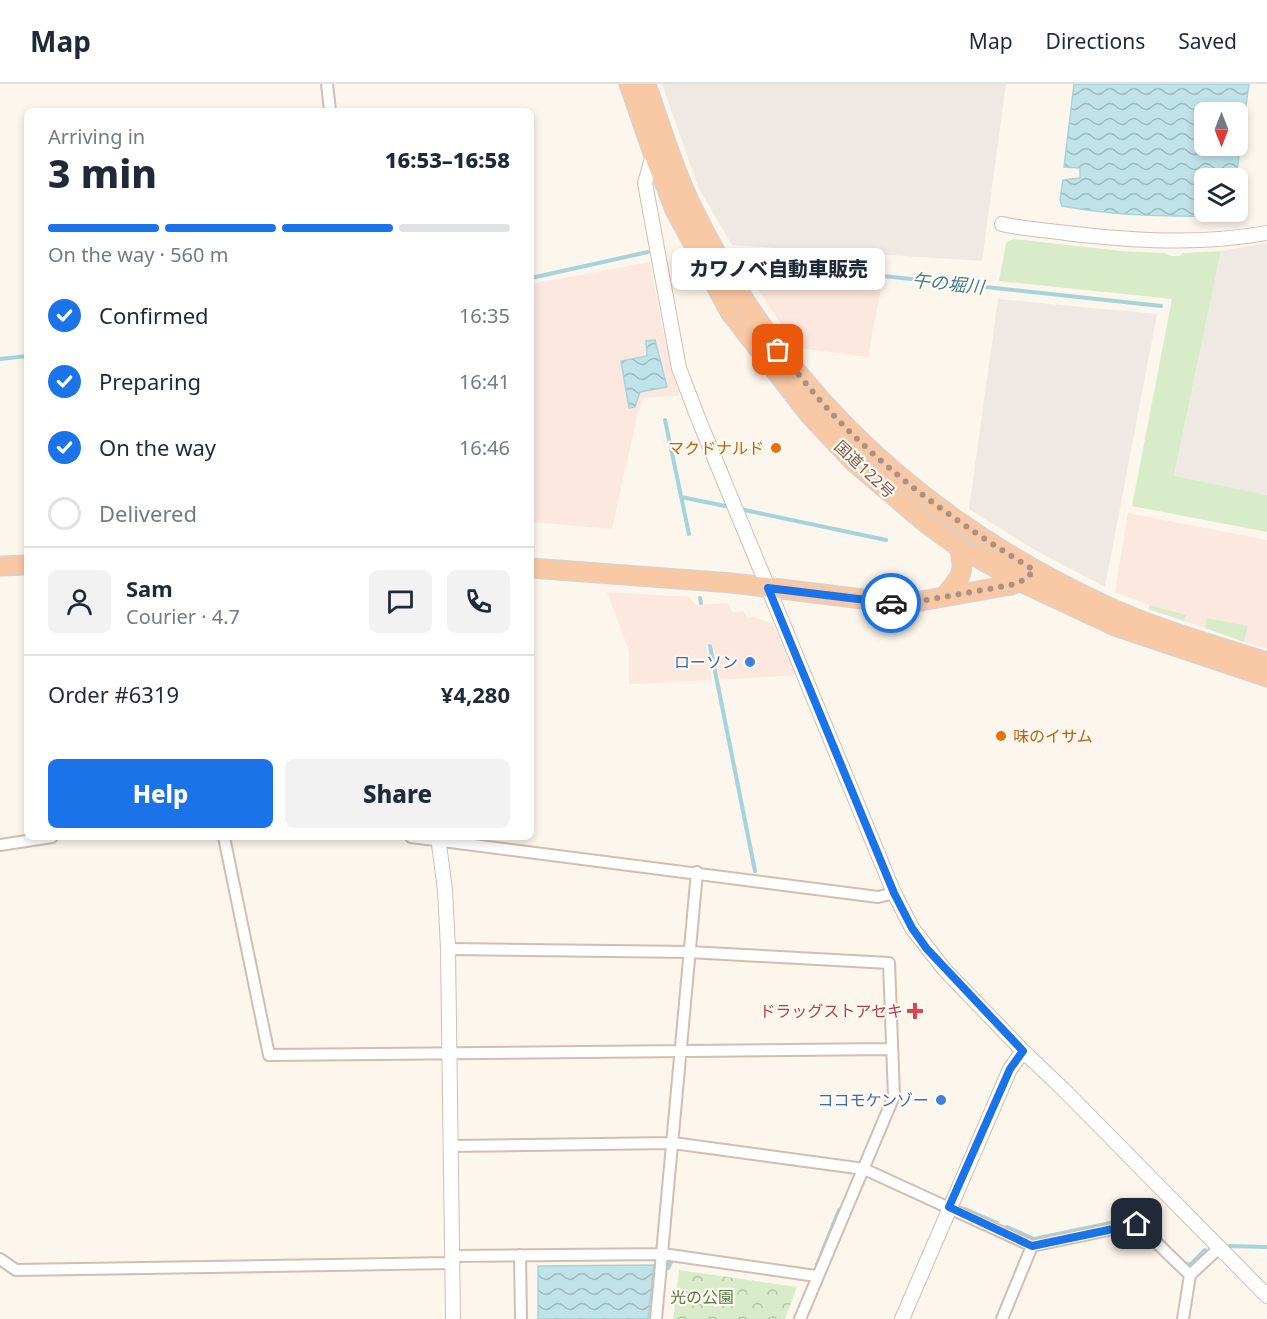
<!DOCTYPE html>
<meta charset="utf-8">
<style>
:root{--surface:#fff;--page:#f2f2f3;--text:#1f2937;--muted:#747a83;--line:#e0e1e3;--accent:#1a73e8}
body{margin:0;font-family:"Noto Sans","Noto Sans JP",sans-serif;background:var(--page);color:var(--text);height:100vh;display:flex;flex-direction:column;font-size:22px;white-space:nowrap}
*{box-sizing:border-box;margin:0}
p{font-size:20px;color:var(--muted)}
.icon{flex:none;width:33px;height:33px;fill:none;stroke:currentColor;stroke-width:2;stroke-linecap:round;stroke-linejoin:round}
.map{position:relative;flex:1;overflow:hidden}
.details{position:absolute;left:24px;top:24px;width:510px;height:732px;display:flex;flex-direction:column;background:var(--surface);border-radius:9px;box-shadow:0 3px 9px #0003}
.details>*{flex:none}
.needle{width:39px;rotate:180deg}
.fabs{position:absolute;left:1194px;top:18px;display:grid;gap:12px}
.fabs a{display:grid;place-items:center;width:54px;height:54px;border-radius:9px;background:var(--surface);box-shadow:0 3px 9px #0003;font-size:30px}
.pin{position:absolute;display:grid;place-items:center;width:51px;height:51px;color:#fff;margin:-26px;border-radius:12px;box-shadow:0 3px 9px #0006}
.courier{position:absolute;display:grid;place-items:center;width:60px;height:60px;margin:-30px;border:4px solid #1a73e8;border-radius:50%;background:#fff;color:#222;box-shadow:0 2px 8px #0007}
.bubble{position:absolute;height:42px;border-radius:9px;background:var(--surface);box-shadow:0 3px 9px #0003;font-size:20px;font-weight:800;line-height:42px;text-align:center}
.summary em{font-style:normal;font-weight:800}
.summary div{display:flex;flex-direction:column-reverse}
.summary{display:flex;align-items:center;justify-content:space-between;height:102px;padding:0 24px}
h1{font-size:39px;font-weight:800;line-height:45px}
.bar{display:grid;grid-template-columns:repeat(4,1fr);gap:9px 6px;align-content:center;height:72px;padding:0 24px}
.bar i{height:8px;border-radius:4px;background:var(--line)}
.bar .current{background:var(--accent)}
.bar p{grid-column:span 4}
.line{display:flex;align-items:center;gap:15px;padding:0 24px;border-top:2px solid var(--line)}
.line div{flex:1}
.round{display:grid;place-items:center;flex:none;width:63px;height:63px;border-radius:9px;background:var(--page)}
ol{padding:0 24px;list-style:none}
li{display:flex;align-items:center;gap:18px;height:66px}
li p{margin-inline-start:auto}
li .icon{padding:6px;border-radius:50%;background:var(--accent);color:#fff;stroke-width:4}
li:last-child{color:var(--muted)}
li i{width:33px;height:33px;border:3px solid var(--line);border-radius:50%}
.action{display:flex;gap:12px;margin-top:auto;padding:12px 24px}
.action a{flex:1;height:69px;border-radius:9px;background:var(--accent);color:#fff;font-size:24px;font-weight:800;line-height:69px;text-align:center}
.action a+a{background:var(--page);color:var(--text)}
header{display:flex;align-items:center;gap:36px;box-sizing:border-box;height:84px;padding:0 30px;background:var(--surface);border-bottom:2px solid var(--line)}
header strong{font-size:28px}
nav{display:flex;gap:33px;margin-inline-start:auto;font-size:21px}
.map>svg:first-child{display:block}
.commercial{fill:#fde8e0}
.industrial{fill:#efe9e4}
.grass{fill:#d8ecc9}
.forest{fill:url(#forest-crowns)}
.water{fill:url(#water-waves);stroke:#a5d3da;stroke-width:1.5;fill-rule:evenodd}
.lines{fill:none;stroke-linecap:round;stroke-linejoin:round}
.stream{stroke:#a5d3da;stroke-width:4}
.minor-casing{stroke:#d1beb0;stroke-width:14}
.tertiary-casing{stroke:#d1beb0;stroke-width:16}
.trunk-casing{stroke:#dad1cd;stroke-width:21}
.minor{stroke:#fff;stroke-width:10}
.tertiary{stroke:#fff;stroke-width:14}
.trunk{stroke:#f9c8a4;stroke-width:18}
.done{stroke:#a89285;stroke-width:6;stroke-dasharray:0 10.8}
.route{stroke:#1a73e8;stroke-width:8}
.food-dot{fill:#e8710a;stroke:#fffaf3;stroke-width:2}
.shop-dot{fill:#3f7fe0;stroke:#fffaf3;stroke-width:2}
.health-dot{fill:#e0444e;stroke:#fffaf3;stroke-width:2}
.labels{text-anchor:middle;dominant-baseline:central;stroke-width:4.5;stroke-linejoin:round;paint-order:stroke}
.food-label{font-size:16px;fill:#c56008;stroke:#fffaf3;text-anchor:end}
.street-label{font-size:16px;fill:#7a5c4d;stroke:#fffaf3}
.shop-label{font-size:16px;fill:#366cbe;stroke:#fffaf3;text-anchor:end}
.health-label{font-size:16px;fill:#be3a42;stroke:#fffaf3;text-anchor:end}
.park-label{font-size:16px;fill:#537a41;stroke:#fffaf3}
.water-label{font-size:18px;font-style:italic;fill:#437c86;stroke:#fffaf3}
</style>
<header>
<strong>Map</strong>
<nav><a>Map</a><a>Directions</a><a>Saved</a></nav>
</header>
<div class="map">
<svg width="1267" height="1235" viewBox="0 0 1267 1235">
<defs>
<pattern id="forest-crowns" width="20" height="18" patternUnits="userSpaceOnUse" patternTransform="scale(1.5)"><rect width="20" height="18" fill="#d8ecc9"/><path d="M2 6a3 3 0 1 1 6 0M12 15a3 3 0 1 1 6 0" fill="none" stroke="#b4c2a5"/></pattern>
<pattern id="water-waves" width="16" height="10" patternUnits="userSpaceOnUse" patternTransform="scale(1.5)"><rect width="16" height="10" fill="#bfe3e8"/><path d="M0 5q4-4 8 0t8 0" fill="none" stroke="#a0bbbe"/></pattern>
</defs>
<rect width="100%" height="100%" fill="#fdf6ec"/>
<!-- commercial -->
<path class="commercial" d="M650,178l11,60 18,74 -35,2 -5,10 -27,121 -81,-7v-238z
M741,182l141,17 -14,74 -70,-9z
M1128,429l139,27v109l-23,-7 4,-16 -40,-8 -3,10 -21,-7 1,-6 -35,-10 -35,-13z
M607,508l83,5v2l6,6 32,-2 5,10 10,-2 5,7 6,-1 18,6 24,52 -76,5 -7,-35 -7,1 6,34 -83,4v-33z"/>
<!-- industrial -->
<path class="industrial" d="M662,0h344l-24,177 -250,-16 -33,-56z
M1267,159v252l-93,-18 47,-226z
M998,215l159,15 -52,273 -70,-37 -66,-41z"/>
<!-- grass -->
<path class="grass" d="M1013,155l108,12 44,2 5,3h10l3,-3 38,-2 -47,225 93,19v37l-135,-26 40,-207 -173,-18 7,-38z
M1150,521l36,10 -2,6 -36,-12z
M1207,534l41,8 -4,16 -39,-14z"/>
<!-- forest -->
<path class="forest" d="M679,1186l118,17 -12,32h-112z"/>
<!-- water -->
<path class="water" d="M1074,0h175l-13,94h-32v34l27,1 -6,3c-55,1 -109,0 -163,-10l-2,-6 3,-20 17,-2v-10l-16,-1zM1238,28v34h-34v-34z
M655,256l12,47 -27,5 -5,15 -6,1 -8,-47 26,-5 -1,-15z
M654,1181l-6,54h-110v-53z"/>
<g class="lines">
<!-- stream -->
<path class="stream" d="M735,176l426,46
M531,194l117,-26
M0,275l27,-3
M665,336l24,114
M681,413l49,10
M740,425l146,31
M700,514l1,5
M710,562l45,225
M965,1125l32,14
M1007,1143l27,12 105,-22 30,31
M1229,1162l38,1
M1183,1178l2,3 6,-1 14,-14
M817,1181l22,-55
M668,1184l3,-6"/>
<defs>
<path id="minor" d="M327,0l3,27
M224,753l45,218 623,-6
M411,753l467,60 16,-4
M0,761l52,-8
M448,865l241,3 200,11 5,133 -94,223
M450,1062l223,-3 191,26 168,77 -30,73
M1032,1162l105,-22 53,51
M520,1171l1,64
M452,1172l211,-2 153,22
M0,1175l16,11 436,-7
M656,1235l41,-447
M1183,1235l7,-44 29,-27"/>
<path id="tertiary" d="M654,68l-9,31 34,185 19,50 196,475 18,35 32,41 79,82 41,39 203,206
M1002,140c21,5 43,6 64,9 67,8 134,12 201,0
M438,753l7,53 3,59 5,370
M902,1235l108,-250 13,-18"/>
<path id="trunk" d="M629,0l24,69 22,57 55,102 79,102 46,49 71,60 33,24 62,35 94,44 152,51
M646,0c14,40 26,81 44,119 88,184 230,317 414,402 52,24 109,40 163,57
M0,482l27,-1
M531,484l201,15 163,20 26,-2 90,-16 13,-6
M944,513c17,-20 22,-24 15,-50"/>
</defs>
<!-- minor casing -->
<use href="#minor" class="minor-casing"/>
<!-- tertiary casing -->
<use href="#tertiary" class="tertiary-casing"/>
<!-- trunk casing -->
<use href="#trunk" class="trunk-casing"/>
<!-- minor -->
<use href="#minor" class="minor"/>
<!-- tertiary -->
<use href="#tertiary" class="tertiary"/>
<!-- trunk -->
<use href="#trunk" class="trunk"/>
</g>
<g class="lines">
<!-- done -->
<path class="done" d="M778,266c16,18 31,38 47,56 60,66 133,118 209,164l-8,9 -15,6 -90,16 -30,2"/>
<!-- route -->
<path class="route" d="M891,519l-123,-15 126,305 18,35 15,21 96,102 -13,18 -61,138 83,39 105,-22"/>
</g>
<!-- markers -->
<g class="food-dot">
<circle cx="776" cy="364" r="6"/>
<circle cx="1001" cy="652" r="6"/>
</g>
<g class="shop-dot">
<circle cx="750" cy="578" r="6"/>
<circle cx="941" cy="1016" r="6"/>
</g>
<path class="health-dot" d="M912 918h6v6h6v6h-6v6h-6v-6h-6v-6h6z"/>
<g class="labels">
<!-- food labels -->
<g class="food-label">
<text x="764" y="364">マクドナルド</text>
<text x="1013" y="652" text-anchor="start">味のイサム</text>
</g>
<!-- street labels -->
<g class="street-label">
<text transform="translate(865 385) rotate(43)">国道122号</text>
</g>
<!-- shop labels -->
<g class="shop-label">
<text x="738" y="578">ローソン</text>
<text x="929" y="1016">ココモケンゾー</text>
</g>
<!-- health labels -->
<g class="health-label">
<text x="903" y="927">ドラッグストアセキ</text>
</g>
<!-- park labels -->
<g class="park-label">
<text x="702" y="1213">光の公園</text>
</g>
<!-- water labels -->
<g class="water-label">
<text transform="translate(948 199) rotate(6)">午の堀川</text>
</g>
</g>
</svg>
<div class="fabs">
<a><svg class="needle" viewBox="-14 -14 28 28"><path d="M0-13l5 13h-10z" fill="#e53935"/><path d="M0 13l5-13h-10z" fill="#747a83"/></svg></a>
<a><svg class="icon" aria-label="layers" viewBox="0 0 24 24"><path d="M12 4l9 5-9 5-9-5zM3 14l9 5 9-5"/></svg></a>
</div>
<div class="pin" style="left:778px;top:266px;background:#ea580c"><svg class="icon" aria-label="bag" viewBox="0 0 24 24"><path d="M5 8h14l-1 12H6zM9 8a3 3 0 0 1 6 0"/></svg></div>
<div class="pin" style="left:1137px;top:1140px;background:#1f2937"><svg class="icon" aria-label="home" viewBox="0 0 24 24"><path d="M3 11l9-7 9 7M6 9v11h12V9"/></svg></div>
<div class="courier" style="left:891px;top:519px"><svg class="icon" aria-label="car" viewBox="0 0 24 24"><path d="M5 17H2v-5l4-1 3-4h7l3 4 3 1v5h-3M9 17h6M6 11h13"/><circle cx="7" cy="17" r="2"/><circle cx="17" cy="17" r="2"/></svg></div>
<div class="bubble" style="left:672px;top:164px;width:213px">カワノベ自動車販売</div>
<section class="details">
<div class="summary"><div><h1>3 min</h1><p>Arriving in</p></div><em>16:53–16:58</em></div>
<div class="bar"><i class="current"></i><i class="current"></i><i class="current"></i><i></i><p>On the way · 560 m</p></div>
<ol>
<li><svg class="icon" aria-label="check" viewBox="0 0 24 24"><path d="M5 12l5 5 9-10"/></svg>Confirmed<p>16:35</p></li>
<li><svg class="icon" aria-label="check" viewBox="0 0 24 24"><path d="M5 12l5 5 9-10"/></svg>Preparing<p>16:41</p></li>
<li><svg class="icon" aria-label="check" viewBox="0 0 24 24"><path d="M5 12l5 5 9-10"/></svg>On the way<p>16:46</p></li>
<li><i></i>Delivered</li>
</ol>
<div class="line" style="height:108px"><a class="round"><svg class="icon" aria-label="person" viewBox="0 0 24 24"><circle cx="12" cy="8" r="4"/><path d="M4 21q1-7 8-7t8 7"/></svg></a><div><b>Sam</b><p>Courier · 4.7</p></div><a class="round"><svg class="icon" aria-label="chat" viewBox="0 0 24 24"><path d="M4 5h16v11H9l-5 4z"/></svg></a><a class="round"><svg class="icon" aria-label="phone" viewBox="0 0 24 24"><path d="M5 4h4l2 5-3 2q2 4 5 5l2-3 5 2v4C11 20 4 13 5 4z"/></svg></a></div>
<div class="line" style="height:78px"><div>Order #6319</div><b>¥4,280</b></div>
<div class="action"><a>Help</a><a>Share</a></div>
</section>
</div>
